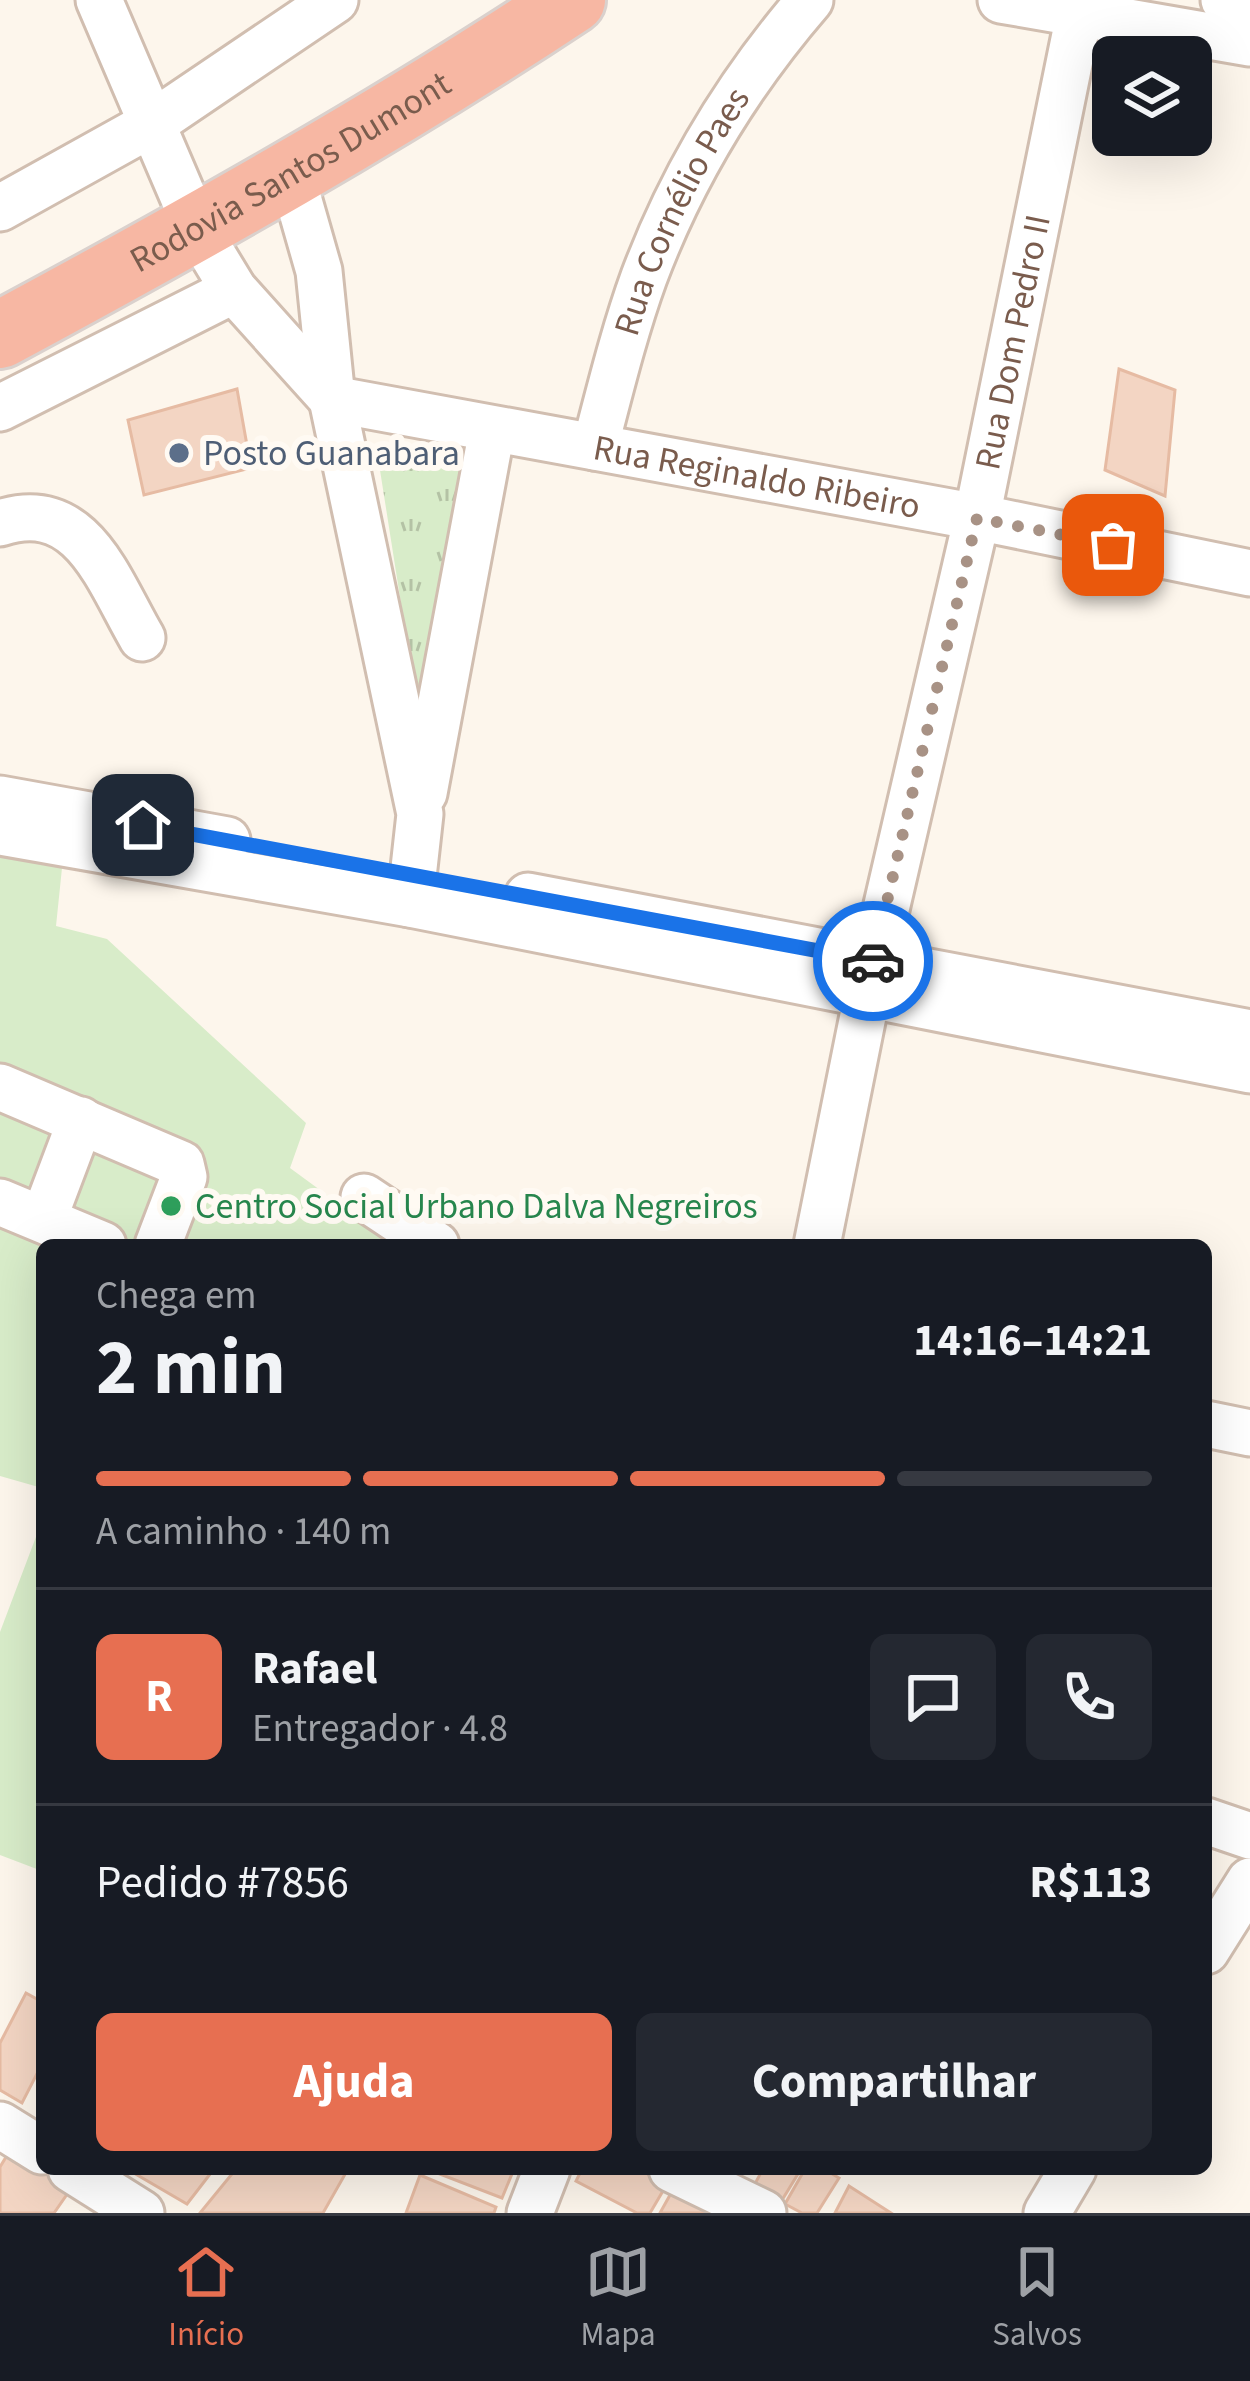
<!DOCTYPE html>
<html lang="pt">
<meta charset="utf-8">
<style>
:root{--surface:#171b24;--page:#242831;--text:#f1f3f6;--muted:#9ea1a6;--line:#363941;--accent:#e76f51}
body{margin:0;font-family:"Source Sans 3",sans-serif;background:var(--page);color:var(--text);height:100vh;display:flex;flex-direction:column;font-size:45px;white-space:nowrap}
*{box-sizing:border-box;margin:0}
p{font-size:39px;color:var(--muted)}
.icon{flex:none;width:66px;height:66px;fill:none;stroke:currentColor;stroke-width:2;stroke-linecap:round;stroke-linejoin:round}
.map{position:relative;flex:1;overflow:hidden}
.details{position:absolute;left:36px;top:1239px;width:1176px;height:936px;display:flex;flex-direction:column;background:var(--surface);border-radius:18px;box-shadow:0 12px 48px #0002}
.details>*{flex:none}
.tools{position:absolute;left:1092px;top:36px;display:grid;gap:24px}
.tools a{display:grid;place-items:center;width:120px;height:120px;border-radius:18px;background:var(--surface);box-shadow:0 12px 48px #0002;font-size:60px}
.pin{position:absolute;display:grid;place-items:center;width:102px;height:102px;color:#fff;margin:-51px;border-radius:24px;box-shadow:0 6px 18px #0006}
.courier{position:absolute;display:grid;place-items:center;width:120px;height:120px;margin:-60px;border:9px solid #1a73e8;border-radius:50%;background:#fff;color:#222;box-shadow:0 3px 15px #0007}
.headline em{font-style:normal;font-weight:700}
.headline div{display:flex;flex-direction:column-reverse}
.headline{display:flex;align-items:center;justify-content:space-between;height:204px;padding:0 60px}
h1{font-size:78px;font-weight:700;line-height:90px}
.bar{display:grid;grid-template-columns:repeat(4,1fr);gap:18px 12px;align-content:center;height:144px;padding:0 60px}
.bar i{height:15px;border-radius:9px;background:var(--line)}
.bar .current{background:var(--accent)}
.bar p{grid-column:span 4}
.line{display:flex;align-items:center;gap:30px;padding:0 60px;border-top:3px solid var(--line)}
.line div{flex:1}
.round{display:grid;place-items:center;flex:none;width:126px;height:126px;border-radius:18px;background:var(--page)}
.action{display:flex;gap:24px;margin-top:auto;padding:24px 60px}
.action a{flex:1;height:138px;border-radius:18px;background:var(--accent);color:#fff;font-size:48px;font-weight:700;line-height:138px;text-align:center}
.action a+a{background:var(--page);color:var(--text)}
.tabs{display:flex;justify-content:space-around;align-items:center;height:168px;border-top:3px solid var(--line);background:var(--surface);font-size:33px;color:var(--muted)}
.tabs a{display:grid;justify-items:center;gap:6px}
.tabs .current{color:var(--accent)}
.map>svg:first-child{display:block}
.park{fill:url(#park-tufts)}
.garden{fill:#d8ecc9}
.building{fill:#f3d5c3;stroke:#e6bba3;stroke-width:3}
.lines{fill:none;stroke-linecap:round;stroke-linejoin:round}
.minor-casing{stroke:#d1beb0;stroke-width:51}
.highway-casing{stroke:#dad1cd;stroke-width:72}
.minor{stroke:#fff;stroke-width:45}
.highway{stroke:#f7b7a3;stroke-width:66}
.done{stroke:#a89285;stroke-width:12;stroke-dasharray:0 21.6}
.route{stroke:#1a73e8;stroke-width:15}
.service-dot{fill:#5c6f8a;stroke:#fffaf3;stroke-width:4.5}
.leisure-dot{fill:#2e9e5b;stroke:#fffaf3;stroke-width:4.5}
.labels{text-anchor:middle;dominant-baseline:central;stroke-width:12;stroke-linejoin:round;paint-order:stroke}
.street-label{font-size:36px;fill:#7a5c4d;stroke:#fffaf3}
.service-label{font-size:36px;fill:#4e5e75;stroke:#fffaf3;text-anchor:start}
.leisure-label{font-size:36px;fill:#27864d;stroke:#fffaf3;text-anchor:start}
</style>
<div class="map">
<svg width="1250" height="2213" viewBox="0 0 1250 2213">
<defs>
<pattern id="park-tufts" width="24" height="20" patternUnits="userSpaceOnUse" patternTransform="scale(3)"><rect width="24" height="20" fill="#d8ecc9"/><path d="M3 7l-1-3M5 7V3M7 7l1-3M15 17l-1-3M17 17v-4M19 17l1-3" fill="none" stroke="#b4c2a5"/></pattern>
</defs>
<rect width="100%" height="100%" fill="#fdf6ec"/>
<!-- park -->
<path class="park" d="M377,451l85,7 -43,260z"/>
<!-- garden -->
<path class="garden" d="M0,854l62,14 -6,58 51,13 199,184 -16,45 105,77h-353v243l-42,-12z
M42,1521v350l-42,-16v-223z"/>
<!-- building -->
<path class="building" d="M1119,369l56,21 -10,106 -60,-26z
M237,389l14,79 -107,27 -16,-75z
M26,1993l16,9v62l-20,39 -22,-13v-47z
M14,2144l63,36 -23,33h-54v-46z
M127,2169h87l-27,35z
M236,2169h112l-25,44h-123z
M439,2169h75l-12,29 -65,-25z
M582,2169h56l29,15 -17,29h-13l-61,-32z
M763,2169h38l-22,36 -28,-14z
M805,2169h19l15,9 -22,35h-15l-17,-9z
M420,2175l76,32 -2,6h-88z
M675,2186l37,27h-52z
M849,2186l42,27h-56z"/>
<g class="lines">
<defs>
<g id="minor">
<path d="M99,0l98,229 37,61 98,109"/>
<path d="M1001,0l249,43"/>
<path d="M1224,0l26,5"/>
<path d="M291,173l28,98 13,128 88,415 -10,90"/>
<path d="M0,208l153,-85 182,-123"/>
<path id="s1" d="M332,399l645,118 273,56"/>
<path d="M0,408l234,-118"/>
<path id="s2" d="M595,447c15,-57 29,-115 49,-170 38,-101 96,-196 166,-277"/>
<path d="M0,523c82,-27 108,57 142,115"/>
<path d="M424,793l68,-363"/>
<path d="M0,799l227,41"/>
<path d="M0,832l410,72 840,166"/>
<path d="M528,896l722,137"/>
<path d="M0,1087l181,77 3,13 -26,68"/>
<path d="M364,1197l72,48"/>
<path d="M0,1202l103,43"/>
<path d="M44,1218l37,-98"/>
<path id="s3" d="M817,1245l57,-284 103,-444 105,-517"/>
<path d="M1206,1424l44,9"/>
<path d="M1206,1821l44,15"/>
<path d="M1206,1951l44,-70"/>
<path d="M0,2125l42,26"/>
<path d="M71,2169l70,44"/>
<path d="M672,2169l91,44"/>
<path d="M530,2213l17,-44"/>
<path d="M1047,2213l26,-44"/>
</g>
<g id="highway">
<path id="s4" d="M0,335c195,-105 388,-213 572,-335"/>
</g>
</defs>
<!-- minor casing -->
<use href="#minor" class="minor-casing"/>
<!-- highway casing -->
<use href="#highway" class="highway-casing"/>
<!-- minor -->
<use href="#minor" class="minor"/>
<!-- highway -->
<use href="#highway" class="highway"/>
</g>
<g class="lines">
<!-- done -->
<path class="done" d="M873,961l104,-443 136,27"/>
<!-- route -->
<path class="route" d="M143,825l730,136"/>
</g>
<!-- markers -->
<circle class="service-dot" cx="179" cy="453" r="12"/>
<circle class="leisure-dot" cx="171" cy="1206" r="12"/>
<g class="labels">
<!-- street labels -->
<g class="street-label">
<text stroke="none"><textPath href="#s4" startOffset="333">Rodovia Santos Dumont</textPath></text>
<text stroke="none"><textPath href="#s2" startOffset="252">Rua Cornélio Paes</textPath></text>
<text stroke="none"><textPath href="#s3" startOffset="924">Rua Dom Pedro II</textPath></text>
<text stroke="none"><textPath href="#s1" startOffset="432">Rua Reginaldo Ribeiro</textPath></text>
</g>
<!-- service labels -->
<g class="service-label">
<text x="203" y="453">Posto Guanabara</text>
</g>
<!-- leisure labels -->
<g class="leisure-label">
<text x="195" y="1206">Centro Social Urbano Dalva Negreiros</text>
</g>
</g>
</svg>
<div class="tools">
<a><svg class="icon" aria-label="layers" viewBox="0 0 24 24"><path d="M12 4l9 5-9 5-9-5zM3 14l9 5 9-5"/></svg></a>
</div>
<div class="pin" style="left:1113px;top:545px;background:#ea580c"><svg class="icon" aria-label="bag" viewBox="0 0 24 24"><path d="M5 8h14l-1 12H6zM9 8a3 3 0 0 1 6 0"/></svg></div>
<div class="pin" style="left:143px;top:825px;background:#1f2937"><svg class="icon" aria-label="home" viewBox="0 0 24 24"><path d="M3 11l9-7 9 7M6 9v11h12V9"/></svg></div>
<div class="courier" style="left:873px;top:961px"><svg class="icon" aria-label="car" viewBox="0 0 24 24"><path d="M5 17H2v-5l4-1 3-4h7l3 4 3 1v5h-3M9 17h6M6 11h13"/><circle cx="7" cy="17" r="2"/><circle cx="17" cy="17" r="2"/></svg></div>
<section class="details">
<div class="headline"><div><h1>2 min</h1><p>Chega em</p></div><em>14:16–14:21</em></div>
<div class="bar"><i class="current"></i><i class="current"></i><i class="current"></i><i></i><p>A caminho · 140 m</p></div>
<div class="line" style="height:216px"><b class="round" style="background:var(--accent);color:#fff">R</b><div><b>Rafael</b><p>Entregador · 4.8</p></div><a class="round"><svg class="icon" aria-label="chat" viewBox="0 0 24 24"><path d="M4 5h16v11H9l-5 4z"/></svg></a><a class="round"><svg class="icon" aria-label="phone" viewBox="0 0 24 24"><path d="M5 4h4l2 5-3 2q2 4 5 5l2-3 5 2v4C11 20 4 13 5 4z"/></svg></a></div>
<div class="line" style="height:156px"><div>Pedido #7856</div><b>R$113</b></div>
<div class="action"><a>Ajuda</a><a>Compartilhar</a></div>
</section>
</div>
<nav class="tabs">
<a class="current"><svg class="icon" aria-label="home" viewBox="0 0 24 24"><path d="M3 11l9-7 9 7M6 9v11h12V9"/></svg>Início</a>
<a><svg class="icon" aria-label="map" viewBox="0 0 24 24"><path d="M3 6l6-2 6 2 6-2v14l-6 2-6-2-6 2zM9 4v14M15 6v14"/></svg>Mapa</a>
<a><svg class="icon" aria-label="saved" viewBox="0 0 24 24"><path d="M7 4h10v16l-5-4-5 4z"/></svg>Salvos</a>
</nav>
